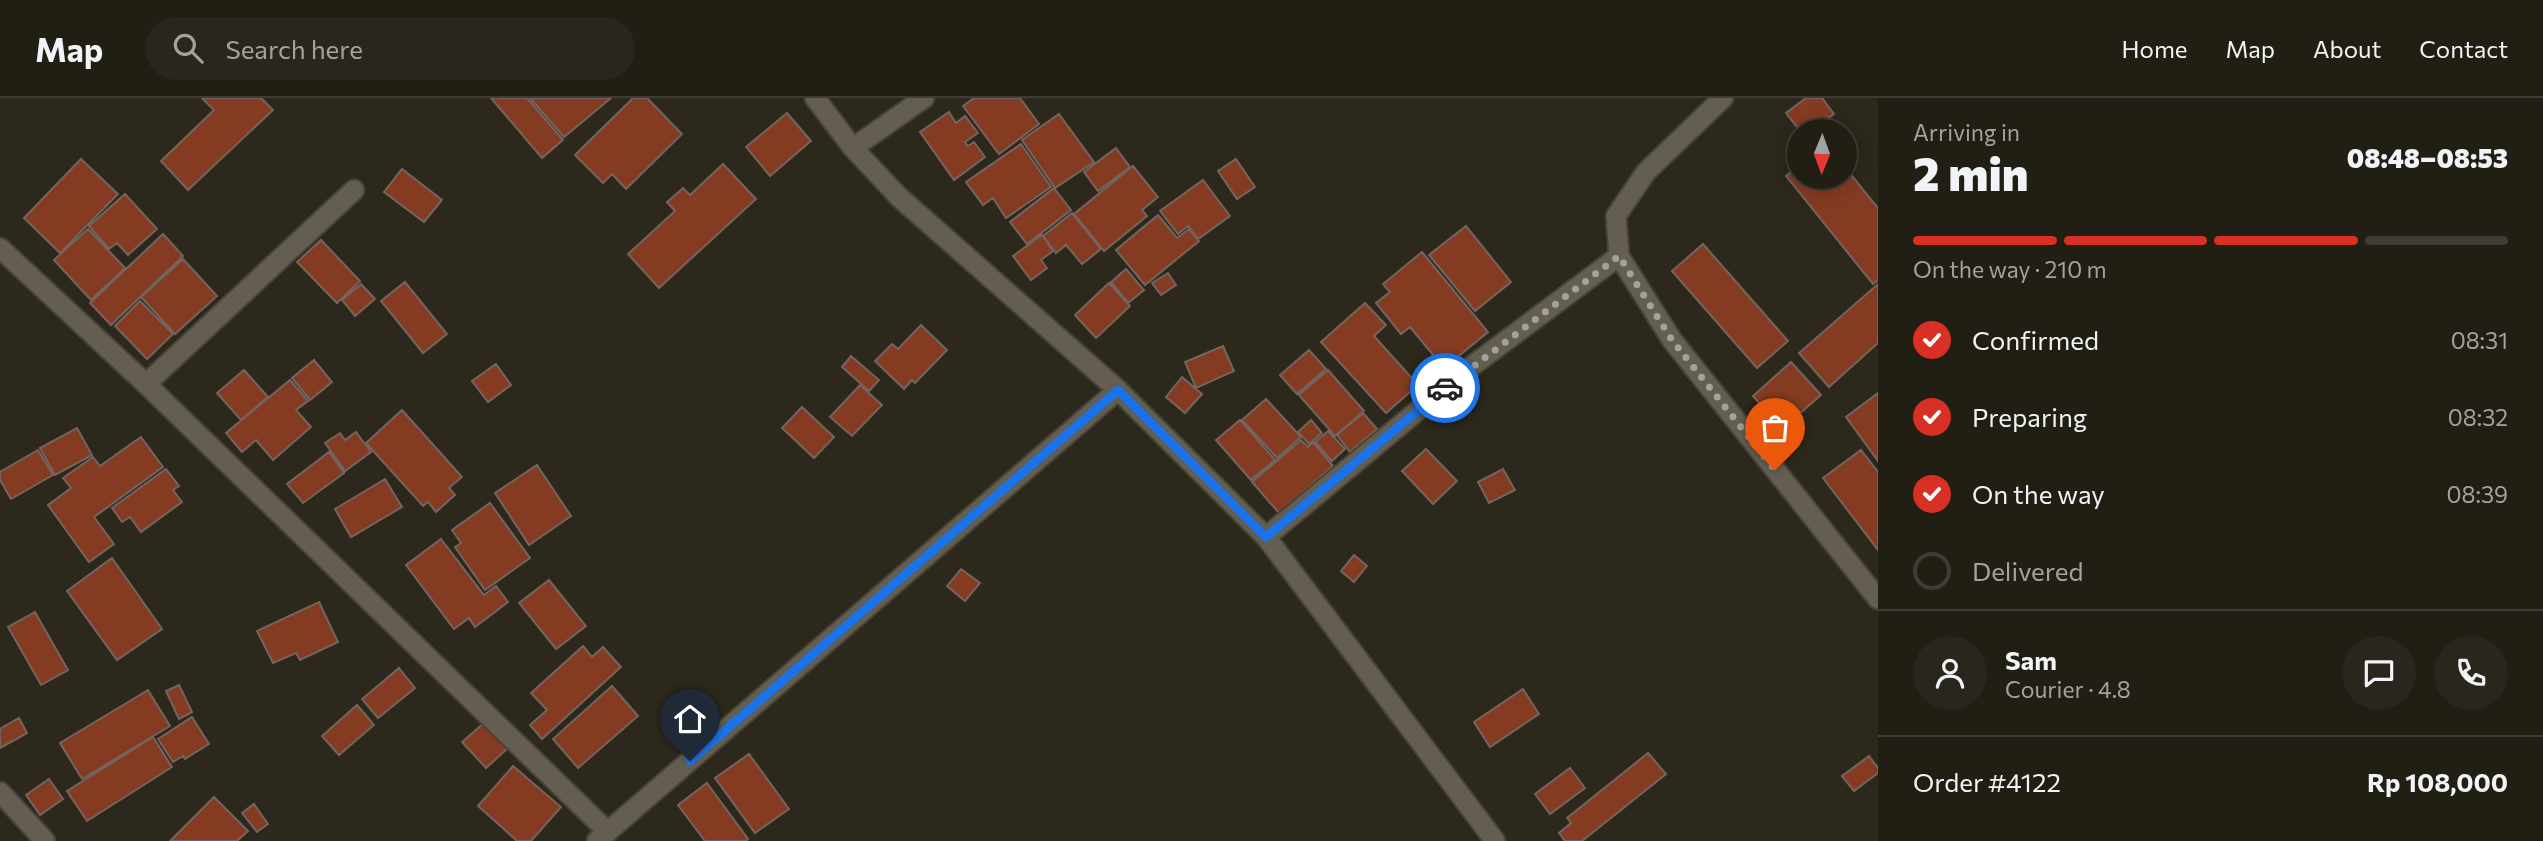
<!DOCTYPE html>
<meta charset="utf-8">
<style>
:root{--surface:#211e14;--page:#29271d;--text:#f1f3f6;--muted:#a2a2a0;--line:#3e3c34;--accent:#d93025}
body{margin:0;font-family:Commissioner,sans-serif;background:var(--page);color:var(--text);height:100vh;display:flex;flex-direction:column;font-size:26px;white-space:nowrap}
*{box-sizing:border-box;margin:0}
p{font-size:23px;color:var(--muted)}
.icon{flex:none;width:38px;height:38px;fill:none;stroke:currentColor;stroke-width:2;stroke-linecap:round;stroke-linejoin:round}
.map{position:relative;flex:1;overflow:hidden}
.panel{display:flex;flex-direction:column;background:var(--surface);width:665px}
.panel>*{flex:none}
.needle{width:46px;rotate:181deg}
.fabs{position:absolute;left:1787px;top:21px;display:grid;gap:14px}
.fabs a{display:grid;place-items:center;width:70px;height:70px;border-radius:50%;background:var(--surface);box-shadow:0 4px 18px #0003,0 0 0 2px var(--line);font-size:35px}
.pin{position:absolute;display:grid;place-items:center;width:60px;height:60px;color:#fff;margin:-72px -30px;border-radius:50% 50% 50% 0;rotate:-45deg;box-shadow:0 0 7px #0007}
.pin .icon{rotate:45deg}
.courier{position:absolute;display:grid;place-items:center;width:70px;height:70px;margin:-35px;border:5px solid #1a73e8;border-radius:50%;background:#fff;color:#222;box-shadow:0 2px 9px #0007}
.head em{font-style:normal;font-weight:800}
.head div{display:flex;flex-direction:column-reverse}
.head{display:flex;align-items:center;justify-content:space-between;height:119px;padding:0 35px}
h1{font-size:46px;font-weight:800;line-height:52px}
.bar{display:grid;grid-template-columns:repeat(4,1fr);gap:10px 7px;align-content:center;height:84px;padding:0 35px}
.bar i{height:9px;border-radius:5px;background:var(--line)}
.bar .current{background:var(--accent)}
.bar p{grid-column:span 4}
.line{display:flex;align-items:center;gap:18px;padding:0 35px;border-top:2px solid var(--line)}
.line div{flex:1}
.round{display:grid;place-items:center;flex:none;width:74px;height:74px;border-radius:37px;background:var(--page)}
ol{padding:0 35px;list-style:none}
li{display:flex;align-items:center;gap:21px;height:77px}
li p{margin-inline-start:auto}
li .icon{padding:7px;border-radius:50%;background:var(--accent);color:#fff;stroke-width:4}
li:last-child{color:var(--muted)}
li i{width:38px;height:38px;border:4px solid var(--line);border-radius:50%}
header{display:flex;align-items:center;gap:42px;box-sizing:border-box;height:98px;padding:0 35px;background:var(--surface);border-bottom:2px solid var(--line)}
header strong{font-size:33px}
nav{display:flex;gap:38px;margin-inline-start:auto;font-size:24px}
.search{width:490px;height:63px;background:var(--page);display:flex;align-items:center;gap:18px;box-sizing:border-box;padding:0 24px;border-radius:38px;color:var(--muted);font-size:26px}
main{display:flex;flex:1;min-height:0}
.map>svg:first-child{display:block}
.building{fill:#843b22;stroke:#74645f;stroke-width:2}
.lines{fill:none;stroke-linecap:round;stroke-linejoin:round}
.minor-casing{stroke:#474339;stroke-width:23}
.tertiary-casing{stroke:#474339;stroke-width:23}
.minor{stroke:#635e50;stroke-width:19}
.tertiary{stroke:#635e50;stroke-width:19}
.done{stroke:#a5a298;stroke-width:7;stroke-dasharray:0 12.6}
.route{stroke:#1a73e8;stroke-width:9}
</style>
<header>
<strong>Map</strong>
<div class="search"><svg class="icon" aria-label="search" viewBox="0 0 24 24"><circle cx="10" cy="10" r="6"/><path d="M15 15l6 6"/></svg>Search here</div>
<nav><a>Home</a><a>Map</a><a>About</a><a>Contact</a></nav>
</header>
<main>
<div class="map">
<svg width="1878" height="743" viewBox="0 0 1878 743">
<rect width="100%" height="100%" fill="#2c281b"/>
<!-- building -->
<path class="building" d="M202,0h59l12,12 -85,80 -27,-29 53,-51z
M491,0h36l36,42 -21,18z
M530,0h81l-47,39z
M633,0h14l35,36 -56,55 -14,-15 -9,9 -28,-28z
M974,0h46l19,26 -40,30 -36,-48z
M1806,0h16l12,16 -24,17h-10l-14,-18z
M949,14l7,11 9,-7 13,17 -13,9 3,4 6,-4 11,15 -31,23 -34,-48z
M787,15l24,28 -41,35 -24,-29z
M1059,16l35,48 -39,26 -33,-48z
M1021,46l30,43 -45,31 -13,-20 -10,7 -17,-23z
M1116,50l14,19 -32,24 -14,-19z
M81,61l37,35 -58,59 -36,-35z
M1236,61l19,28 -18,12 -19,-28z
M723,66l33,35 -97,89 -31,-34 47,-43 -8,-9 16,-14 7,7z
M1133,68l25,31 -16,13 5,6 -43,35 -30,-37z
M1799,68v11h45v-11l34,42v72l-5,4 -87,-108z
M402,71l40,31 -18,22 -40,-30z
M1203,82l27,36 -32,23 -10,-13 -10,8 -18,-23z
M1054,90l17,22 -44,34 -17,-22z
M125,96l32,35 -29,26 -11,-12 -8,6 -20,-23z
M1072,115l29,36 -19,15 -16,-19 -10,8 -13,-17z
M1158,117l19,23 12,-9 10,12 -54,44 -29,-35z
M1466,128l45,56 -36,29 -46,-56z
M88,131l37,39 -34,32 -37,-40z
M163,136l20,22 -72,69 -21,-22z
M1042,137l11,16 -12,9 6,8 -16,12 -18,-24z
M321,142l39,41 -23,22 -40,-41z
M1703,146l85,97 -31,27 -85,-97z
M1422,154l66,80 -44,36 -34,-41 -9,7 -25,-31 14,-11 -7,-8z
M183,161l34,37 -42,38 -34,-37z
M1126,171l18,21 -16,13 -17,-21z
M1168,175l8,12 -15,10 -9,-12z
M405,184l42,52 -24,19 -42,-52z
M1109,185l21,23 -34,32 -21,-23z
M361,186l14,15 -20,17 -13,-16z
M1878,186v59l-49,44 -30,-34z
M140,203l33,33 -26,25 -32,-33z
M1365,205l21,22 -12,11 44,49 -32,28 -65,-71z
M921,227l26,25 -32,33 -3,-3 -8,9 -29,-28 17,-17 6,5z
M1223,248l11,25 -38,17 -11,-26z
M1309,252l17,19 -29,25 -17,-19z
M851,258l28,24 -10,11 -27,-24z
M314,262l18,22 -22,18 -18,-22z
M1791,264l30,33 -39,34 -29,-33z
M496,266l15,21 -23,17 -16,-21z
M244,272l24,27 -27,23 -24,-27z
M1328,272l36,41 -29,25 -36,-41z
M1182,279l20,17 -17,19 -19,-16z
M290,282l18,21 -12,9 15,17 -38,33 -17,-20 -14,12 -16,-19z
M860,287l22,20 -30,31 -22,-19z
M1878,295v68l-32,-44z
M1266,301l35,38 -24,21 -35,-38z
M802,309l32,30 -20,21 -32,-30z
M402,312l60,67 -13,11 6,7 -19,17 -8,-10 -5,4 -57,-63z
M1363,315l14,16 -27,23 -13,-17z
M1240,322l35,40 -24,20 -35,-40z
M1311,322l11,13 -13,11 -11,-12z
M77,330l15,27 -37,20 -15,-27z
M1328,333l17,18 -13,12 -17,-19z
M356,334l15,20 -26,19 -20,-28 15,-10 5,7z
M141,339l22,30 -69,50 20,27 -25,18 -41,-57 23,-17 -8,-10 30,-21 7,9z
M1301,342l7,7 5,-5 20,24 -54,47 -27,-31z
M1426,351l31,32 -24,23 -31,-33z
M38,352l15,25 -42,24 -11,-19v-8z
M1861,352l17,22v78l-55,-72z
M329,354l15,21 -41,30 -16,-19z
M537,367l34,51 -42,29 -34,-52z
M166,371l13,17 -6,4 9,12 -41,30 -11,-15 -8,5 -10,-14z
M1503,371l12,21 -26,13 -11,-21z
M385,381l17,28 -51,30 -16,-28z
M490,405l40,55 -45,32 -30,-43 6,-4 -9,-13z
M441,441l43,56 12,-9 12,16 -33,25 -6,-9 -15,11 -48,-64z
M1354,457l13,11 -13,16 -13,-11z
M112,460l50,71 -45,31 -50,-69z
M961,471l19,14 -15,18 -18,-15z
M549,482l37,46 -30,23 -37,-46z
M319,504l19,40 -38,18 -4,-7 -23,10 -16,-32z
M35,514l33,58 -27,15 -33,-58z
M583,548l9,11 11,-10 18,20 -79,72 -12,-14 17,-15 -16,-17z
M399,570l16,20 -37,30 -16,-19z
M179,587l13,27 -13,7 -13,-28z
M612,588l26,30 -60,52 -25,-29z
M1523,591l16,25 -49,33 -16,-25z
M148,592l22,36 -88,53 -22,-36z
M357,607l17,20 -35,30 -17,-19z
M192,619l17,27 -24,15 -2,-3 -10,6 -15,-23z
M19,620l8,15 -27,15v-19z
M484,625l23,26 -21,19 -24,-26z
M153,639l19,30 -85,54 -20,-30z
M1648,655l18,21 -84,67h-17l-6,-8 12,-10 -4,-5z
M749,656l40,55 -34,24 -40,-55z
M1869,658l9,12v5l-24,18 -12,-15z
M513,668l48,41 -30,34h-14l-39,-35z
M1570,670l15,20 -35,26 -15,-20z
M49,681l14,20 -23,16 -14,-20z
M707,685l41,56 -2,2h-41l-27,-36z
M214,699l34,34 -11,10h-67z
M254,706l14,20 -11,8 -15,-19z"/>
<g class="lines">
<defs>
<path id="minor" d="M853,50l71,-50
M0,150l146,136 462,448
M1619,158l53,84 206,259
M146,286l208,-194
M1266,439l198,-165 155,-116 -3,-40 30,-44 77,-74
M0,694l45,49
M597,743l521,-451"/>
<path id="tertiary" d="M815,0l38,50 46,49 219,193 148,147 229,304"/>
</defs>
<!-- minor casing -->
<use href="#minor" class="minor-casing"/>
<!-- tertiary casing -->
<use href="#tertiary" class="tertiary-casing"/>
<!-- minor -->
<use href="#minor" class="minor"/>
<!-- tertiary -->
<use href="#tertiary" class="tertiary"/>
</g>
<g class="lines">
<!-- done -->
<path class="done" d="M1445,290l174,-132 53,84 103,130"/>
<!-- route -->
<path class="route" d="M690,663l428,-371 148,147 179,-149"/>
</g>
</svg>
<div class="fabs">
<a><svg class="needle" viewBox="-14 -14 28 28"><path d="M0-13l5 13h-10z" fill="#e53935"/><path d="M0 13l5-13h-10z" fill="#a2a2a0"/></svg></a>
</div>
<div class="pin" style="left:1775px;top:372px;background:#ea580c"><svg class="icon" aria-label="bag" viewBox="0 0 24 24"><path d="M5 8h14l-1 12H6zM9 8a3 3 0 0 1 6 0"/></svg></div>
<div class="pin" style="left:690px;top:663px;background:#1f2937"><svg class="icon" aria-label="home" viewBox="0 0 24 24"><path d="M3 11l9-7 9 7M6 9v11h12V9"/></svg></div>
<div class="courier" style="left:1445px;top:290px"><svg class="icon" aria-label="car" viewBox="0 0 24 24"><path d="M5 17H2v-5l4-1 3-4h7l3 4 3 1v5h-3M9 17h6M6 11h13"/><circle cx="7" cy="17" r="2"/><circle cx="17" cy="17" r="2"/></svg></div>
</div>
<section class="panel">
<div class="head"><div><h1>2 min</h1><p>Arriving in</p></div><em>08:48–08:53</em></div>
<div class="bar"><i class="current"></i><i class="current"></i><i class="current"></i><i></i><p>On the way · 210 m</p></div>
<ol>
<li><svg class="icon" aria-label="check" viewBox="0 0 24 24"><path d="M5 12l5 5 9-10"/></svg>Confirmed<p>08:31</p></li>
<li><svg class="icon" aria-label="check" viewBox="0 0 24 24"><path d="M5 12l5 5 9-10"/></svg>Preparing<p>08:32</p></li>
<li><svg class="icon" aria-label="check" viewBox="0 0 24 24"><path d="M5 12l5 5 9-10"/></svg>On the way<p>08:39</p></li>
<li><i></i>Delivered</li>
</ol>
<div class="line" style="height:126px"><a class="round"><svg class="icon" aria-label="person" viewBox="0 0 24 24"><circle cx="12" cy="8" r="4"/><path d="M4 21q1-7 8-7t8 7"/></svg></a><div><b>Sam</b><p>Courier · 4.8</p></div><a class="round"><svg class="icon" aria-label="chat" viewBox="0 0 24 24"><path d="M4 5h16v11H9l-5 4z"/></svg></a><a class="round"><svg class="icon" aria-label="phone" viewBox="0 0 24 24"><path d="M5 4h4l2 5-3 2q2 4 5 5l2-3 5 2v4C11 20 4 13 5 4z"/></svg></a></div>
<div class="line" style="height:91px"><div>Order #4122</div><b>Rp 108,000</b></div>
</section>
</main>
